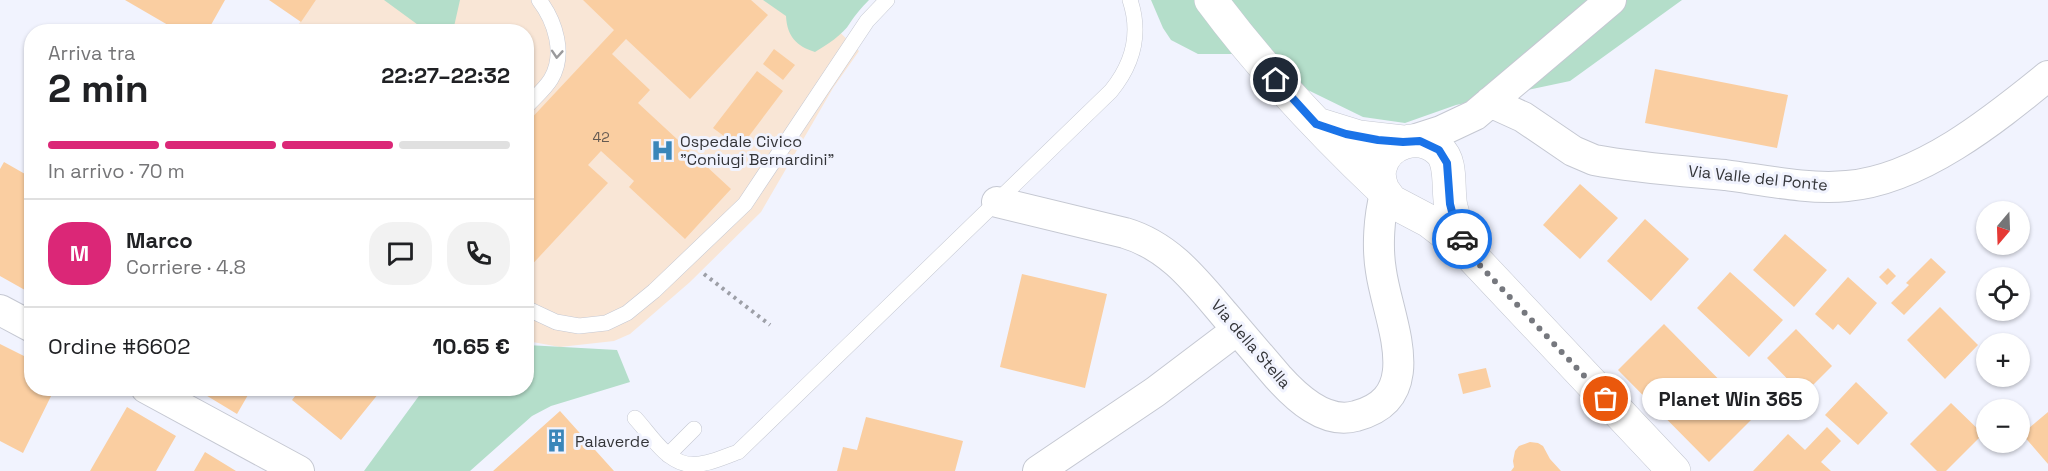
<!DOCTYPE html>
<html lang="it">
<meta charset="utf-8">
<style>
:root{--surface:#fff;--page:#f2f2f2;--text:#202124;--muted:#757577;--line:#e0e0e0;--accent:#db2777}
body{margin:0;font-family:"Space Grotesk",sans-serif;background:var(--page);color:var(--text);height:100vh;display:flex;flex-direction:column;font-size:22px;white-space:nowrap}
*{box-sizing:border-box;margin:0}
p{font-size:20px;color:var(--muted)}
.icon{flex:none;width:33px;height:33px;fill:none;stroke:currentColor;stroke-width:2;stroke-linecap:round;stroke-linejoin:round}
.map{position:relative;flex:1;overflow:hidden}
.details{position:absolute;left:24px;top:24px;width:510px;height:372px;display:flex;flex-direction:column;background:var(--surface);border-radius:24px;box-shadow:0 2px 4px #0004}
.details>*{flex:none}
.needle{width:39px;rotate:199deg}
.controls{position:absolute;left:1976px;top:201px;display:grid;gap:12px}
.controls a{display:grid;place-items:center;width:54px;height:54px;border-radius:50%;background:var(--surface);box-shadow:0 2px 4px #0004;font-size:30px}
.pin{position:absolute;display:grid;place-items:center;width:51px;height:51px;color:#fff;margin:-26px;border:3px solid #fff;border-radius:50%;box-shadow:0 2px 6px #0007}
.courier{position:absolute;display:grid;place-items:center;width:60px;height:60px;margin:-30px;border:4px solid #1a73e8;border-radius:50%;background:#fff;color:#222;box-shadow:0 2px 8px #0007}
.bubble{position:absolute;height:42px;border-radius:21px;background:var(--surface);box-shadow:0 2px 4px #0004;font-size:20px;font-weight:800;line-height:42px;text-align:center}
.head em{font-style:normal;font-weight:800}
.head div{display:flex;flex-direction:column-reverse}
.head{display:flex;align-items:center;justify-content:space-between;height:102px;padding:0 24px}
h1{font-size:39px;font-weight:800;line-height:45px}
.bar{display:grid;grid-template-columns:repeat(4,1fr);gap:9px 6px;align-content:center;height:72px;padding:0 24px}
.bar i{height:8px;border-radius:4px;background:var(--line)}
.bar .active{background:var(--accent)}
.bar p{grid-column:span 4}
.line{display:flex;align-items:center;gap:15px;padding:0 24px;border-top:2px solid var(--line)}
.line div{flex:1}
.round{display:grid;place-items:center;flex:none;width:63px;height:63px;border-radius:24px;background:var(--page)}
.map>svg:first-child{display:block}
.medical{fill:#f9e6d6}
.green{fill:#b4deca}
.building{fill:#facea1}
.lines{fill:none;stroke-linecap:round;stroke-linejoin:round}
.service-casing{stroke:#c5c8d2;stroke-width:16}
.minor-casing{stroke:#c5c8d2;stroke-width:32}
.tertiary-casing{stroke:#c5c8d2;stroke-width:34}
.path{stroke:#9d9fa7;stroke-width:4;stroke-dasharray:3 4.5;stroke-linecap:butt}
.service{stroke:#fff;stroke-width:15}
.minor{stroke:#fff;stroke-width:30}
.tertiary{stroke:#fff;stroke-width:33}
.oneway{stroke:#9a9a9c}
.done{stroke:#76787e;stroke-width:6;stroke-dasharray:0 10.8}
.route{stroke:#1a73e8;stroke-width:8}
.labels{text-anchor:middle;dominant-baseline:central;stroke-width:6;stroke-linejoin:round;paint-order:stroke}
.number-label{font-size:14px;fill:#665b53}
.poi-label{font-size:16px;fill:#343539;stroke:#f1f3fe;text-anchor:start}
.street-label{font-size:16px;fill:#343539;stroke:#f1f3fe}
</style>
<div class="map">
<svg width="2048" height="471" viewBox="0 0 2048 471">
<rect width="100%" height="100%" fill="#f1f3fe"/>
<!-- medical -->
<path class="medical" d="M316,0h491l52,51 -26,37 -72,124 -71,70 -60,52 -16,7 -54,6 -33,-6 -1,-309h-233z"/>
<!-- green -->
<path class="green" d="M384,0h76l-7,31 -28,-1z
M763,0h106c-8,8 -13,14 -19,23 -7,12 -24,22 -35,29 -19,-6 -28,-16 -29,-36z
M1151,0h531l-112,81 -114,24 -51,18 -42,-6 -129,-63h-36l-27,-14 -8,-12z
M527,345l90,5 13,32 -79,24 -19,10 -62,55h-106l60,-82 102,-1z"/>
<!-- building -->
<path class="building" d="M125,0h100l-18,32h-27z
M269,0h47l-15,22z
M583,0h168l17,15 -78,84 -64,-60 -14,15 38,36 -12,13 93,86 -46,50 -56,-52 5,-6 -33,-30 -13,14 20,18 -82,88v-147l88,-94z
M774,49l21,16 -12,15 -20,-16z
M1655,69l133,26 -11,53 -132,-25z
M757,71l26,20 -43,57 -27,-20z
M4,162l28,16v116l-32,-18v-107z
M1580,184l38,34 -38,41 -37,-34z
M1645,219l44,40 -38,42 -44,-40z
M1785,234l42,36 -33,37 -41,-37z
M1931,258l15,14 -42,43 -13,-12 18,-18 -3,-2z
M1888,268l8,8 -9,9 -8,-8z
M1730,272l53,48 -34,37 -52,-49z
M1022,274l85,20 -22,94 -85,-21z
M1848,277l29,26 -27,32 -12,-11 -5,6 -18,-16z
M1940,307l38,38 -33,34 -38,-39z
M1664,324l91,92 -46,46 -91,-92z
M1796,329l36,37 -29,29 -36,-37z
M0,344l32,16v28h23l-32,65 -23,-12z
M1486,368l5,19 -28,7 -5,-20z
M1856,382l32,31 -30,32 -33,-30z
M194,388h58l-15,26z
M301,388h82l-42,52 -49,-40z
M1951,403l32,31 -37,37h-9l-27,-27z
M127,407l49,29 -20,35h-66z
M560,411l54,60h-121z
M2048,412v52l-26,-30z
M866,417l97,24 -8,30h-118l6,-24 14,3z
M1827,427l14,14 -20,21 10,9h-78l35,-37 17,16z
M1530,442l8,1 5,3 7,13 11,12h-50l3,-4 -1,-6 2,-10 4,-5z
M205,452l31,19h-42z"/>
<g class="lines">
<defs>
<path id="service" d="M526,107c8,-9 19,-18 25,-28 15,-25 4,-58 -12,-79
M526,308l30,14 23,4 27,-3 21,-10 27,-22 91,-87 122,-183 20,-21
M635,418c15,16 30,42 52,46 16,3 36,-7 51,-12l373,-361c22,-27 30,-58 19,-91
M668,455l26,-26"/>
<path id="minor" d="M1490,102l33,15 50,34 21,9c43,8 88,11 131,15 38,5 85,15 122,11 73,-6 147,-66 201,-110
M1410,141l31,-10 34,-16 136,-115
M997,202l128,31c44,13 70,47 99,81 18,21 36,42 54,63 18,20 47,48 78,39 72,-19 32,-95 25,-145 -4,-24 -2,-54 4,-77
M0,310l32,17
M146,388l153,83
M1038,471l117,-79 82,-62"/>
<path id="tertiary" d="M1211,0c51,69 110,131 172,190l8,11 38,20 34,26 211,224
M1317,124l42,13 44,5
M1383,190c-3,-7 -5,-14 -3,-22 6,-26 39,-36 59,-18 14,12 8,39 12,57 4,16 9,29 17,43"/>
</defs>
<!-- service casing -->
<use href="#service" class="service-casing"/>
<!-- minor casing -->
<use href="#minor" class="minor-casing"/>
<!-- tertiary casing -->
<use href="#tertiary" class="tertiary-casing"/>
<!-- path -->
<path class="path" d="M704,274l66,51"/>
<!-- service -->
<use href="#service" class="service"/>
<!-- minor -->
<use href="#minor" class="minor"/>
<!-- tertiary -->
<use href="#tertiary" class="tertiary"/>
</g>
<!-- one-way arrows -->
<defs><path id="oneway-chevron" d="M-2-3.5L2.5 0L-2 3.5" fill="none" stroke-width="1.6" stroke-linecap="round" stroke-linejoin="round" transform="scale(1.5)"/></defs>
<use class="oneway" href="#oneway-chevron" transform="translate(557 54) rotate(94)"/>
<g class="lines">
<!-- done -->
<path class="done" d="M1462,239l10,18 134,142"/>
<!-- route -->
<path class="route" d="M1276,80l40,44 30,10 32,6 25,2 17,-1 19,9 8,13 3,41 5,19 7,16"/>
</g>
<!-- icons -->
<defs>
<symbol id="hospital-bare" viewBox="-9 -9 18 18"><path d="M-5-5h3v3.5h4V-5h3V5h-3V1.5h-4V5h-3Z" fill="#3a86b9" stroke="#f1f3fe" stroke-width="2.5" paint-order="stroke"/></symbol>
<symbol id="building-bare" viewBox="-9 -9 18 18"><path d="M-4-6H4V6H1V3H-1V6H-4ZM-2.5-4.3h1.7v1.8h-1.7ZM.8-4.3h1.7v1.8H.8ZM-2.5-1h1.7V.8h-1.7ZM.8-1h1.7V.8H.8Z" fill="#3a86b9" stroke="#f1f3fe" stroke-width="2.5" paint-order="stroke"/></symbol>
</defs>
<g fill-rule="evenodd">
<use href="#hospital-bare" x="646" y="134" width="33" height="33"/>
<use href="#building-bare" x="540" y="424" width="33" height="33"/>
</g>
<g class="labels">
<!-- number labels -->
<g class="number-label">
<text x="601" y="137">42</text>
</g>
<!-- poi labels -->
<g class="poi-label">
<text x="680" y="141">Ospedale Civico<tspan x="680" dy="18">"Coniugi Bernardini"</tspan></text>
<text x="575" y="441">Palaverde</text>
</g>
<!-- street labels -->
<g class="street-label">
<text transform="translate(1758 178) rotate(6)">Via Valle del Ponte</text>
<text transform="translate(1251 344) rotate(49)">Via della Stella</text>
</g>
</g>
</svg>
<div class="controls">
<a><svg class="needle" viewBox="-14 -14 28 28"><path d="M0-13l5 13h-10z" fill="#e53935"/><path d="M0 13l5-13h-10z" fill="#757577"/></svg></a>
<a><svg class="icon" aria-label="locate" viewBox="0 0 24 24"><circle cx="12" cy="12" r="6"/><path d="M12 2v4M12 18v4M2 12h4M18 12h4"/></svg></a>
<a>+</a>
<a>−</a>
</div>
<div class="pin" style="left:1606px;top:399px;background:#ea580c"><svg class="icon" aria-label="bag" viewBox="0 0 24 24"><path d="M5 8h14l-1 12H6zM9 8a3 3 0 0 1 6 0"/></svg></div>
<div class="pin" style="left:1276px;top:80px;background:#1f2937"><svg class="icon" aria-label="home" viewBox="0 0 24 24"><path d="M3 11l9-7 9 7M6 9v11h12V9"/></svg></div>
<div class="courier" style="left:1462px;top:239px"><svg class="icon" aria-label="car" viewBox="0 0 24 24"><path d="M5 17H2v-5l4-1 3-4h7l3 4 3 1v5h-3M9 17h6M6 11h13"/><circle cx="7" cy="17" r="2"/><circle cx="17" cy="17" r="2"/></svg></div>
<div class="bubble" style="left:1642px;top:378px;width:177px">Planet Win 365</div>
<section class="details">
<div class="head"><div><h1>2 min</h1><p>Arriva tra</p></div><em>22:27–22:32</em></div>
<div class="bar"><i class="active"></i><i class="active"></i><i class="active"></i><i></i><p>In arrivo · 70 m</p></div>
<div class="line" style="height:108px"><b class="round" style="background:var(--accent);color:#fff">M</b><div><b>Marco</b><p>Corriere · 4.8</p></div><a class="round"><svg class="icon" aria-label="chat" viewBox="0 0 24 24"><path d="M4 5h16v11H9l-5 4z"/></svg></a><a class="round"><svg class="icon" aria-label="phone" viewBox="0 0 24 24"><path d="M5 4h4l2 5-3 2q2 4 5 5l2-3 5 2v4C11 20 4 13 5 4z"/></svg></a></div>
<div class="line" style="height:78px"><div>Ordine #6602</div><b>10.65 €</b></div>
</section>
</div>
